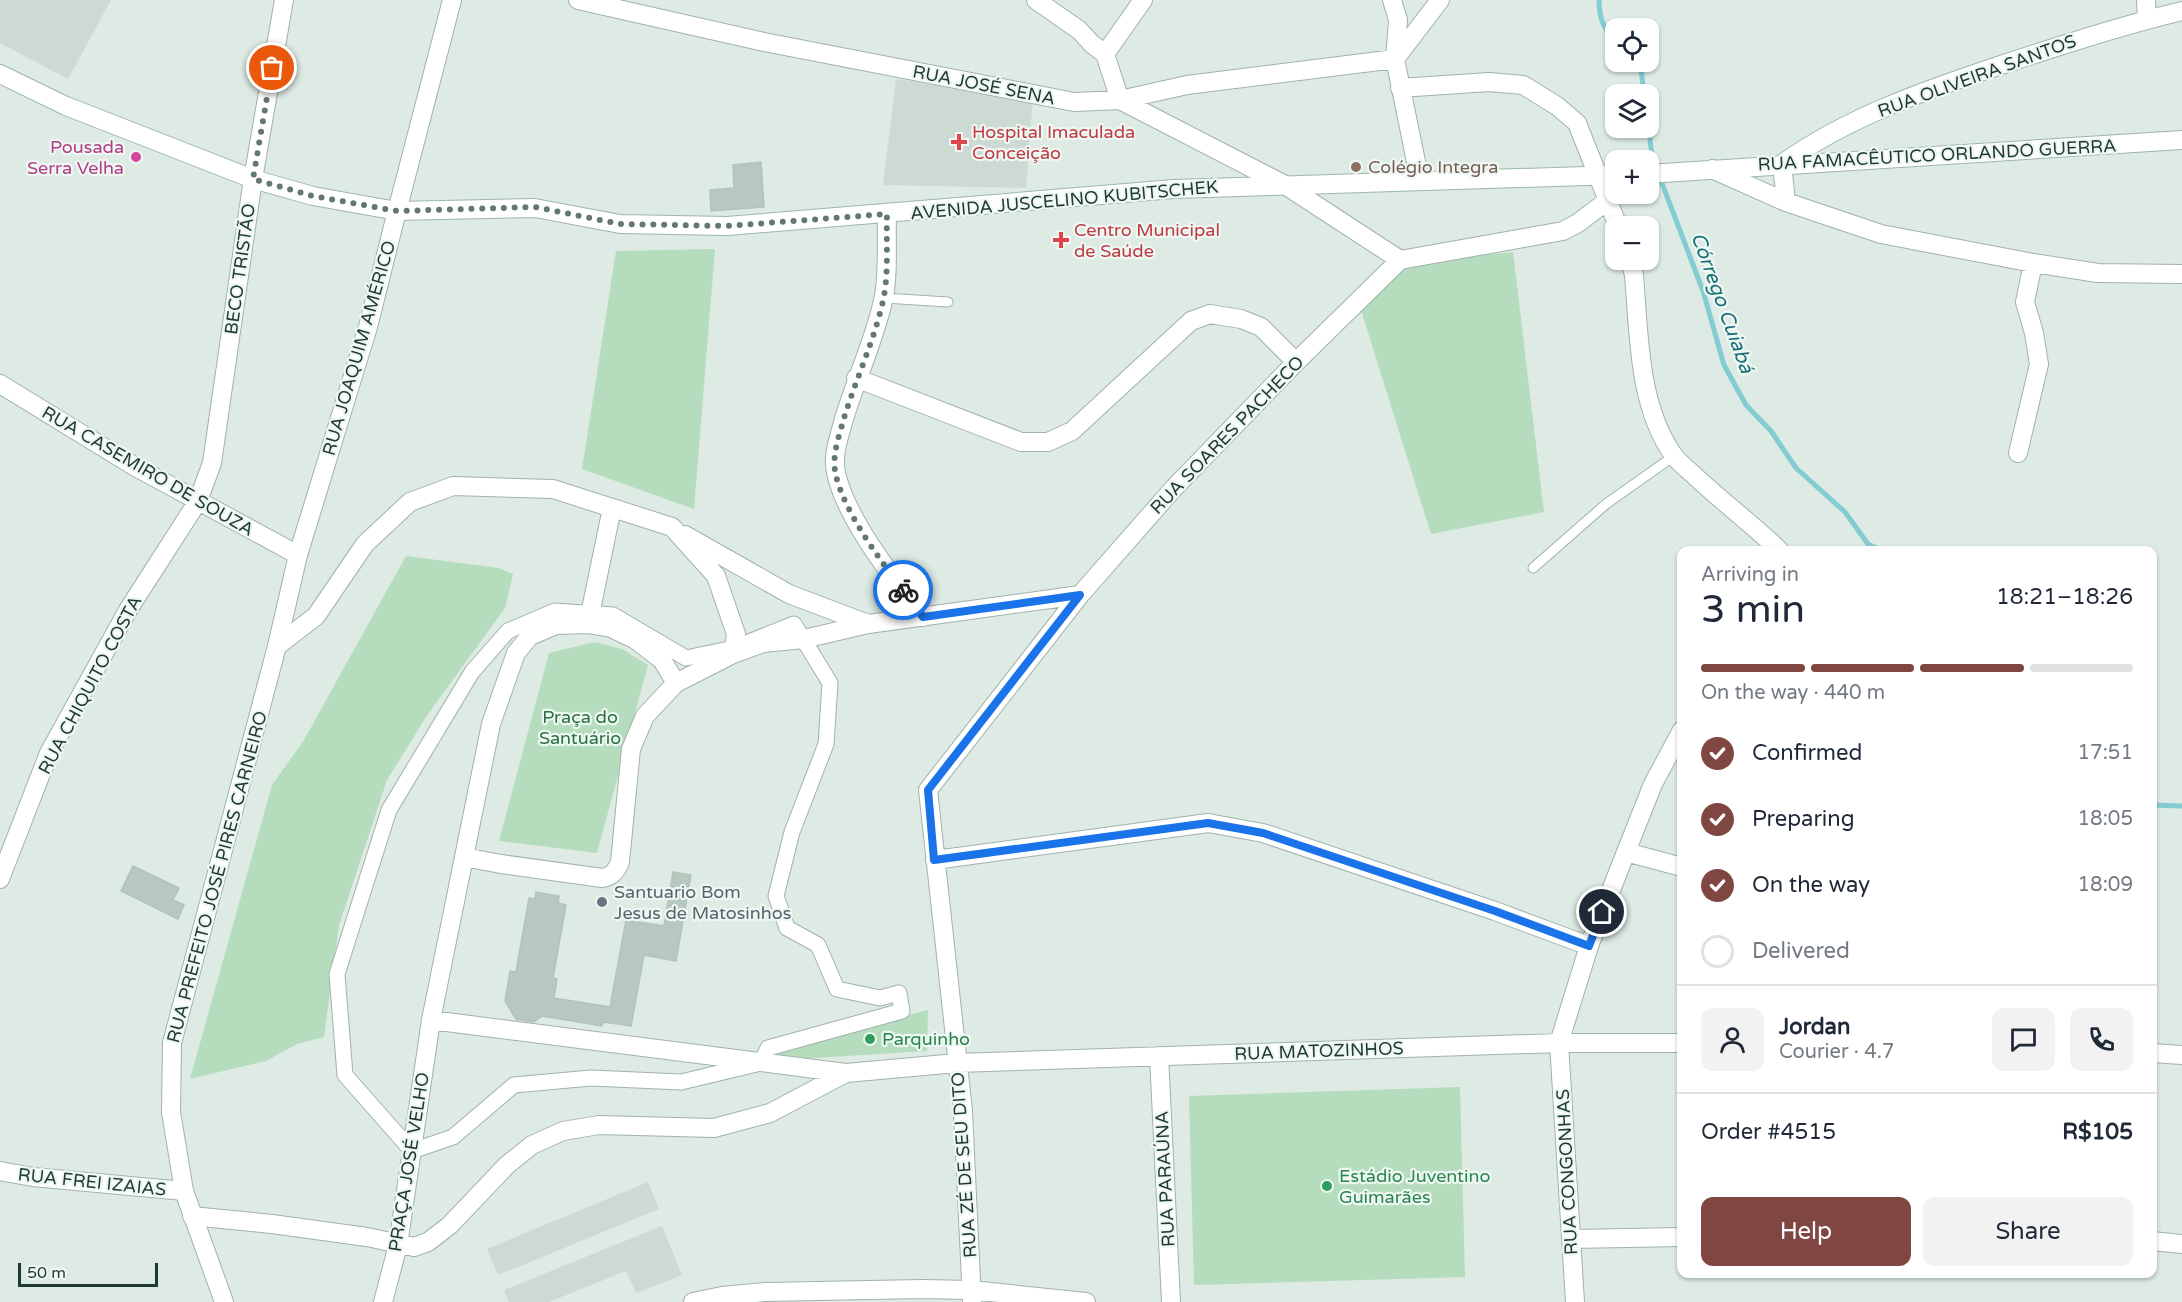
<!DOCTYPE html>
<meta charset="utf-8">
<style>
:root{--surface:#fff;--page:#f2f2f3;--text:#1f2937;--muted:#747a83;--line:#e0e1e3;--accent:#804742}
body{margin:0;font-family:"Varela Round",sans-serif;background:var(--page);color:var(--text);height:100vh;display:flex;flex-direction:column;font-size:22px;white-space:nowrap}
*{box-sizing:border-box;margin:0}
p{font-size:20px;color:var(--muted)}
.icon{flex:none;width:33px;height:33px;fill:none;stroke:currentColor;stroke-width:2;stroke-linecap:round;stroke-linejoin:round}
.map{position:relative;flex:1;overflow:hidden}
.sheet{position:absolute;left:1677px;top:546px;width:480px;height:732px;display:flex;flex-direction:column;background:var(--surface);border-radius:12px;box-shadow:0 2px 4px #0004}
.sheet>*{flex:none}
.tools{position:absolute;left:1605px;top:18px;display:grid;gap:12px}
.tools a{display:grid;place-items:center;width:54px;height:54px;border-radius:12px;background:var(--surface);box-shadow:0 2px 4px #0004;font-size:30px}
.scale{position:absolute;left:18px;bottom:15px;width:140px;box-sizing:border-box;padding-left:6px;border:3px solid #1f3a31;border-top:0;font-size:16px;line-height:21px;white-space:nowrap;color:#1f3a31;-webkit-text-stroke:4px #eef7f2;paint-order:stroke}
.pin{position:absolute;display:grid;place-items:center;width:51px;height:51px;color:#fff;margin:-26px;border:3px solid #fff;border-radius:50%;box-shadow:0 2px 6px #0007}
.courier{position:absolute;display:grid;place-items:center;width:60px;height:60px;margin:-30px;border:4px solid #1a73e8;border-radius:50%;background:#fff;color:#222;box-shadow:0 2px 8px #0007}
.head em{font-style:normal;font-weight:600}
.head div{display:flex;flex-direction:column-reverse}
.head{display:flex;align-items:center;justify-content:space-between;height:102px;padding:0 24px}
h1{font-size:39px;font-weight:600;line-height:45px}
.bar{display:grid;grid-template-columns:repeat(4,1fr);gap:9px 6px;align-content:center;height:72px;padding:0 24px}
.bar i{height:8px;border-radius:4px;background:var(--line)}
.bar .selected{background:var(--accent)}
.bar p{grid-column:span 4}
.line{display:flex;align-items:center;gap:15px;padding:0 24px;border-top:2px solid var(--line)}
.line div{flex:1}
.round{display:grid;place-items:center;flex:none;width:63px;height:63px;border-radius:12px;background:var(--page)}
ol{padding:0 24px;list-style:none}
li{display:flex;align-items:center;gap:18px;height:66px}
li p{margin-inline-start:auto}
li .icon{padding:6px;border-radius:50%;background:var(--accent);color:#fff;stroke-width:4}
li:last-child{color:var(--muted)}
li i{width:33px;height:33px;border:3px solid var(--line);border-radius:50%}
.action{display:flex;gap:12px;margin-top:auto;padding:12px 24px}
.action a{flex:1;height:69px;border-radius:12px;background:var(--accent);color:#fff;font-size:24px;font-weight:600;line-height:69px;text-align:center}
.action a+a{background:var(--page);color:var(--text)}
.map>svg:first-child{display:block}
.built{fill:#ccdad3}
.green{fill:#b5ddbd}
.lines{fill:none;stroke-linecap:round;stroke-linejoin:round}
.stream{stroke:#83ccd2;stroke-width:5}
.building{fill:#b6c8bf;stroke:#b0c4ba;stroke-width:1.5}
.service-casing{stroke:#a1b2ab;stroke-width:11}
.pedestrian-casing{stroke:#a1b2ab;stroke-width:17}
.minor-casing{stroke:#a1b2ab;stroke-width:20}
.tertiary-casing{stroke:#a1b2ab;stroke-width:20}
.secondary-casing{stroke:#9db6ab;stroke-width:20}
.service{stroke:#fff;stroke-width:9}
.pedestrian{stroke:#fff;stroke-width:15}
.minor{stroke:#fff;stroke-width:18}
.tertiary{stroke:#fff;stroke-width:18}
.secondary{stroke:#fff;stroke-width:18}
.done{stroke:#627870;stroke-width:6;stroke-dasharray:0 10.8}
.route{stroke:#1a73e8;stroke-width:8}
.health-dot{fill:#e0444e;stroke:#eef7f2;stroke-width:2}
.hotel-dot{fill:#d1479c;stroke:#eef7f2;stroke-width:2}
.education-dot{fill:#8d6e63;stroke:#eef7f2;stroke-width:2}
.worship-dot{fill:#6b7280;stroke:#eef7f2;stroke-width:2}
.leisure-dot{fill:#2e9e5b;stroke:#eef7f2;stroke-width:2}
.labels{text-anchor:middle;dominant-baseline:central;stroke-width:4.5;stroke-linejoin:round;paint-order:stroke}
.street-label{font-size:18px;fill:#1f3a31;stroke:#eef7f2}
.health-label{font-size:18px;fill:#be3a42;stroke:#eef7f2;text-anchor:start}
.hotel-label{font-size:18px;fill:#b23c85;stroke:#eef7f2;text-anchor:end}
.education-label{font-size:18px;fill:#785e54;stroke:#eef7f2;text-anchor:start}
.park-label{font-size:18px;fill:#28723f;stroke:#eef7f2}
.worship-label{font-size:18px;fill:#5b616d;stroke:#eef7f2;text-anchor:start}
.leisure-label{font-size:18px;fill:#27864d;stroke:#eef7f2;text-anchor:start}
.water-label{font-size:20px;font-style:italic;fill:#176f78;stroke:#eef7f2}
</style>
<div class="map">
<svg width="2182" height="1302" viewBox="0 0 2182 1302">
<rect width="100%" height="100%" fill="#deeae4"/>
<!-- built -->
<path class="built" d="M0,0h111l-43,79 -68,-36z
M896,79l137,20 -7,89 -143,-3z
M648,1182l11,27 -161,66 -11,-26z
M662,1226l20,49 -46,18 -10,-22 -77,31h-40l-5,-12z"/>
<!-- green -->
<path class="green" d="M715,249l-21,260 -112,-40 34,-218z
M1513,252l31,260 -113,22 -70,-224 44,-42 9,-6z
M406,556l93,12 14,6 -8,34 -79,109 -39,63 -48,145 -15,112 -27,7 -31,17 -76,18 82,-294 32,-45z
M595,642l27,7 26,16 -51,188 -98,-12 50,-188z
M928,1010l-1,41 -128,8 -20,-4 7,-9z
M1460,1087l5,190 -271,8 -5,-189z"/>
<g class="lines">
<!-- stream -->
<path class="stream" d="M1599,0c0,15 4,31 17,39
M1640,62l4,32
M1648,121l4,36 51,134 21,74 22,40 25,26 25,37 49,44 23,32 12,6
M2152,805l30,1"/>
</g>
<!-- building -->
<path class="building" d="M761,162l3,45 -53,4 -1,-21 24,-2 -1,-23z
M133,866l46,22 -6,12 11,5 -6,14 -57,-28z
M673,872l18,3 -15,86 -32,-6 -13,71 -28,-4 -1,4 -60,-10 -8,6 -18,-3 -11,-18 5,-30 6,1 13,-74 6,1 1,-7 23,4 -1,7 8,2 -13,73 4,1 -3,19 56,9 16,-87 38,6z"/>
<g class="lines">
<defs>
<path id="service" d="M884,298l64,4
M1533,568l73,-64 68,-48"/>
<path id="pedestrian" d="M555,611l58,4 73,43 48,-10 60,-24 36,59 -4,61 -34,88 -16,64 11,32 31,17 19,44 43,9 19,-5 3,18 -134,37 -7,15 -80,19 -90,-4 -77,7 -61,52 -41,14 -67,-76 -8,-101 52,-164 83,-138 36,-41z"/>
<path id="minor" d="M578,0l186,42 310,60 46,-2 67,-15 208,-26 45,-59
M1036,0l43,30 13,14 13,10 15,46 165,85 115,75
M1392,0l6,20 -3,39 25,122
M2146,0l1,19
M1105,54l38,-54
M1400,88l89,-6 34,3 34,21 20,17 41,103
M1782,164l4,38
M1712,169l74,33 95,32 152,29 65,10 84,1
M397,211l55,-211
M887,214c-1,28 2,60 -4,87 -9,40 -27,78 -39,118 -5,19 -13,38 -7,58 12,46 57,102 86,140
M1630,260l4,15c5,59 4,131 40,181 6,8 16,15 23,22 27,25 56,47 82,72
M856,378l165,64h27l24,-11 119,-110 19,-7 31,5 20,8 35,35
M0,384l134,82 164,89
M2018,453l21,-89 -5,-31 -9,-31 8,-39
M685,535l104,59 79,30 212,-29
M588,624l24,-116
M277,646l39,-30 49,-72 45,-42 43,-16 100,3 119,38 44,49 20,58 -3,20
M1626,852l56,15
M464,857l37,7 101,14c10,-1 14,-7 18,-16l11,-113 14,-33 31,-33 57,-29 30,-11 41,-4 64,-15
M935,860l273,-37 55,10 232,78 94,35
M0,879l49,-126 79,-143 70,-109 14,-38 41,-284 31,-179
M431,1020l415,53
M2152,1053l30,2
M1159,1056l12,246
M0,1171l33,6 151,14
M192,1216l80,8 95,13 47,10 14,-5 22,-17 57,-60 25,-20 31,-14 36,-6 115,3 56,-15 76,-40 111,-10 602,-20h123
M1571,1239l111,-2
M2152,1241l30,3
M383,1302l15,-57 33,-225 33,-163 27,-133 25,-71 14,-17 26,-11 32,-1 23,4 25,12 26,20 14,23
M693,1302l29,-6 43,-4 157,-3 49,1 115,12
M972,1302l-9,-191 -35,-321 152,-195 93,-106 123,-127 104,-102 163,-29 15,-8 29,-22
M1575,1302l-16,-259 30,-97 37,-94 27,-68 29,-54"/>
<path id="tertiary" d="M224,1302l-40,-111 -13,-79 1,-69 105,-397 21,-91 70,-228 29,-116"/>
<path id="secondary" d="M0,74l66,32 187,73 60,17 84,15 138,-3 85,16 107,2 447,-37 442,-14
M1782,164c64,-46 141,-73 216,-98 61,-20 122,-40 184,-55
M1648,174l534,-34"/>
</defs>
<!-- service casing -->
<use href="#service" class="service-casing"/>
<!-- pedestrian casing -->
<use href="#pedestrian" class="pedestrian-casing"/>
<!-- minor casing -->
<use href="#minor" class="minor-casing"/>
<!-- tertiary casing -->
<use href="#tertiary" class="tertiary-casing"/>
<!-- secondary casing -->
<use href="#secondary" class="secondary-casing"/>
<!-- service -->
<use href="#service" class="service"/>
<!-- pedestrian -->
<use href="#pedestrian" class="pedestrian"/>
<!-- minor -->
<use href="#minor" class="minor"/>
<!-- tertiary -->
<use href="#tertiary" class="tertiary"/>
<!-- secondary -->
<use href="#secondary" class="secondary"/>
</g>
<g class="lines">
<!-- done -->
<path class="done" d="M272,68l-19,111 60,17 84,15 138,-4 85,17 107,2 160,-12c-1,28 2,60 -4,87 -9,40 -27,78 -39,117 -5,19 -13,38 -8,58 9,37 44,84 67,114"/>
<!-- route -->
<path class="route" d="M903,590l20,27 157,-22 -152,195 6,70 274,-37 55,10 232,78 94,35 13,-34"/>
</g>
<!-- markers -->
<g class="health-dot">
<path d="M956 133h6v6h6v6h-6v6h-6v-6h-6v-6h6z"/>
<path d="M1058 231h6v6h6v6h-6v6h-6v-6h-6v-6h6z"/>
</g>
<circle class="hotel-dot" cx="136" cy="157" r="6"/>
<circle class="education-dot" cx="1356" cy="167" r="6"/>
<circle class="worship-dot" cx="602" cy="902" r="6"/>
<g class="leisure-dot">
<circle cx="870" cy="1039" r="6"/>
<circle cx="1327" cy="1186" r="6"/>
</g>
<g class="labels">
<!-- street labels -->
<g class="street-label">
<text transform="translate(1977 76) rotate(-20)">RUA OLIVEIRA SANTOS</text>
<text transform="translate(984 85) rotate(11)">RUA JOSÉ SENA</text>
<text transform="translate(1937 155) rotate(-3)">RUA FAMACÊUTICO ORLANDO GUERRA</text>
<text transform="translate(1064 200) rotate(-5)">AVENIDA JUSCELINO KUBITSCHEK</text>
<text transform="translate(240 269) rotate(-82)">BECO TRISTÃO</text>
<text transform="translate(359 348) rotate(-74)">RUA JOAQUIM AMÉRICO</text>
<text transform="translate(1227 435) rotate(-46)">RUA SOARES PACHECO</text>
<text transform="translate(148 471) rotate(30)">RUA CASEMIRO DE SOUZA</text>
<text transform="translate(90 685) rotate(-62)">RUA CHIQUITO COSTA</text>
<text transform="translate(217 877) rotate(-75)">RUA PREFEITO JOSÉ PIRES CARNEIRO</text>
<text transform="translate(1319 1051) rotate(-2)">RUA MATOZINHOS</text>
<text transform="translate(409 1162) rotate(-81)">PRAÇA JOSÉ VELHO</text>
<text transform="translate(964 1165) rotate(-94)">RUA ZÉ DE SEU DITO</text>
<text transform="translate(1567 1172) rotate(-93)">RUA CONGONHAS</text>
<text transform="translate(1165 1179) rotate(-93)">RUA PARAÚNA</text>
<text transform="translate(92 1182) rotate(6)">RUA FREI IZAIAS</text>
</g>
<!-- health labels -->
<g class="health-label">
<text x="972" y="132">Hospital Imaculada<tspan x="972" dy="21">Conceição</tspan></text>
<text x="1074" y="230">Centro Municipal<tspan x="1074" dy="21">de Saúde</tspan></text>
</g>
<!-- hotel labels -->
<g class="hotel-label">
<text x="124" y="147">Pousada<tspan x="124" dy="21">Serra Velha</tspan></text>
</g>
<!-- education labels -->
<g class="education-label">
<text x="1368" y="167">Colégio Integra</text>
</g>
<!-- park labels -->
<g class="park-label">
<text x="580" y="717">Praça do<tspan x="580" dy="21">Santuário</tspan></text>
</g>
<!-- worship labels -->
<g class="worship-label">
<text x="614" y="892">Santuario Bom<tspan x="614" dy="21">Jesus de Matosinhos</tspan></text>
</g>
<!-- leisure labels -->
<g class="leisure-label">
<text x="882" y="1039">Parquinho</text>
<text x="1339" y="1176">Estádio Juventino<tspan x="1339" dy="21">Guimarães</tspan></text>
</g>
<!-- water labels -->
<g class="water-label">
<text transform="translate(1722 303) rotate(70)">Córrego Cuiabá</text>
</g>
</g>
</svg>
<div class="tools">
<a><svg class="icon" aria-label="locate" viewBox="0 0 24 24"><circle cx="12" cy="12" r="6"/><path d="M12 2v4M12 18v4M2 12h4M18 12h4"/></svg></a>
<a><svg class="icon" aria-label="layers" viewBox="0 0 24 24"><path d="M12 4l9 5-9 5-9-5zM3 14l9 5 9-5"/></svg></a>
<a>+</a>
<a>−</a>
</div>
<div class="scale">50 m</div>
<div class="pin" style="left:272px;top:68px;background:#ea580c"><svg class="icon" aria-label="bag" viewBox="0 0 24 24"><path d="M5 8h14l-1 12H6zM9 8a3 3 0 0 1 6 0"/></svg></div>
<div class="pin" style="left:1602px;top:912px;background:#1f2937"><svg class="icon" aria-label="home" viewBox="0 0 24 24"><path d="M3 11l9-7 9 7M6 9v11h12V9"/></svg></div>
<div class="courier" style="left:903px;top:590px"><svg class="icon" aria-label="bike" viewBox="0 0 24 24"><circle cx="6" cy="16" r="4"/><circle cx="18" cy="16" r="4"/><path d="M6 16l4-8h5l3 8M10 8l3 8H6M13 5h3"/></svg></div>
<section class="sheet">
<div class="head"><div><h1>3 min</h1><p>Arriving in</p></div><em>18:21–18:26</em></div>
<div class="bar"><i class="selected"></i><i class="selected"></i><i class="selected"></i><i></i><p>On the way · 440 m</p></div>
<ol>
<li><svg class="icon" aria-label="check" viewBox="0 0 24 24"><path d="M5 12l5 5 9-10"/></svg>Confirmed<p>17:51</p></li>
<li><svg class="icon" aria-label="check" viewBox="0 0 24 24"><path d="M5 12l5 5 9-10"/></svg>Preparing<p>18:05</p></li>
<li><svg class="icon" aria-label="check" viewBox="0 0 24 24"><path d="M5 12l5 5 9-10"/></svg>On the way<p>18:09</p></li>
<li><i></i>Delivered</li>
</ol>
<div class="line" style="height:108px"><a class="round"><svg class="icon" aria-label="person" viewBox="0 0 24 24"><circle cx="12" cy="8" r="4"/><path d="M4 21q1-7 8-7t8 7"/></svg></a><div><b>Jordan</b><p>Courier · 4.7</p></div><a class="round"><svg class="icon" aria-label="chat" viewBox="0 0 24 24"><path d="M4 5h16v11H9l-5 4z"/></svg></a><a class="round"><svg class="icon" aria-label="phone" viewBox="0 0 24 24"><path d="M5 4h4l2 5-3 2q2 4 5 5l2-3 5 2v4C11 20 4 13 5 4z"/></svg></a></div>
<div class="line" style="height:78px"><div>Order #4515</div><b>R$105</b></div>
<div class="action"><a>Help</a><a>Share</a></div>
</section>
</div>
